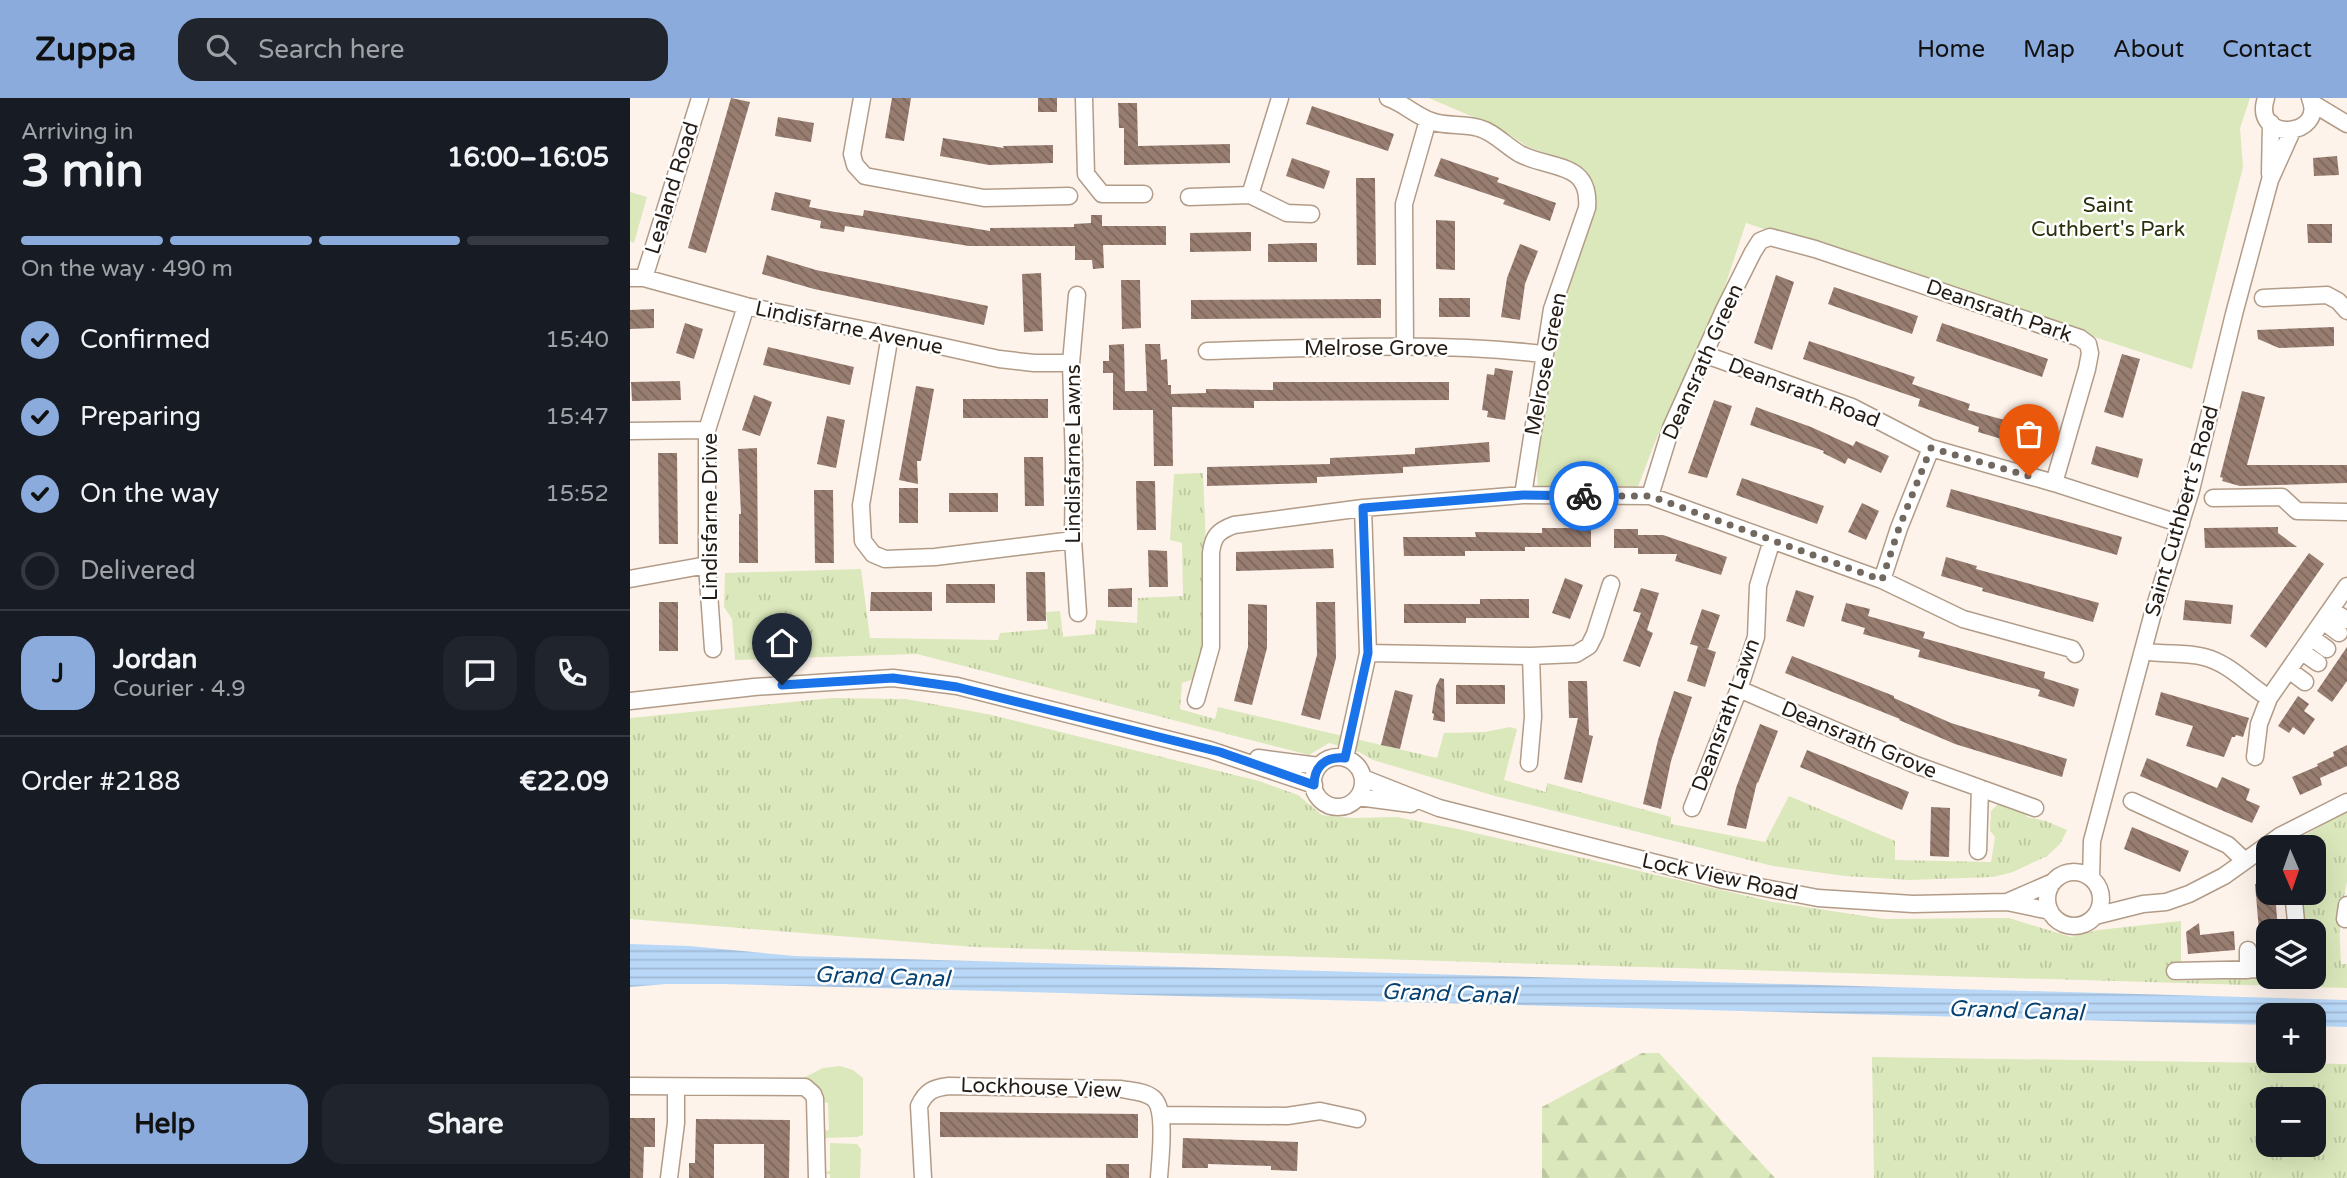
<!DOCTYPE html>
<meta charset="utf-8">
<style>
:root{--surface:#171b24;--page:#20242c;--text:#f1f3f6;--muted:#9ea1a6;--line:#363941;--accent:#8aabdc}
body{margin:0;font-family:"Varela Round",sans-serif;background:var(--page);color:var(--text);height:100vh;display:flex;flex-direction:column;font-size:26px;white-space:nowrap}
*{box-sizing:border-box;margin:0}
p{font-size:23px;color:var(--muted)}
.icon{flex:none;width:38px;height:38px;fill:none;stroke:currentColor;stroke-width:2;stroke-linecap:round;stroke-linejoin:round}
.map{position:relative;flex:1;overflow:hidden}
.side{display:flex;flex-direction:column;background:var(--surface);width:630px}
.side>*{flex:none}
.needle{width:46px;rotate:178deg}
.buttons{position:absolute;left:1626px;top:737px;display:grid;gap:14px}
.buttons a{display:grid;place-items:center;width:70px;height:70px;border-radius:14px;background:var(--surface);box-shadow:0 7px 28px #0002;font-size:35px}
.pin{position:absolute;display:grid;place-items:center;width:60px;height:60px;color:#fff;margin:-72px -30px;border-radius:50% 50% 50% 0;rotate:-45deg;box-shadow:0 0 7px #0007}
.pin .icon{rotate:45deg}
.courier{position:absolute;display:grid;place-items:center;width:70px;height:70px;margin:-35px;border:5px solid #1a73e8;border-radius:50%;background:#fff;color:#222;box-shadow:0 2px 9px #0007}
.head em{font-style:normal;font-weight:700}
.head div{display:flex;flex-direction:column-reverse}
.head{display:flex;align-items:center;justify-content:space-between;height:119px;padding:0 21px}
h1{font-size:46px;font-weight:700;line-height:52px}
.bar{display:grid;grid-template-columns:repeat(4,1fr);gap:10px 7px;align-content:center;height:84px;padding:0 21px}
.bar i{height:9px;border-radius:5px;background:var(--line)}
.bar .on{background:var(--accent)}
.bar p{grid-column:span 4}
.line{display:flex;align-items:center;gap:18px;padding:0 21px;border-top:2px solid var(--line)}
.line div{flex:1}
.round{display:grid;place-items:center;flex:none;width:74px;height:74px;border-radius:21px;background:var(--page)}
ol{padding:0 21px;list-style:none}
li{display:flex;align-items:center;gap:21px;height:77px}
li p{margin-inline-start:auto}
li .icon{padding:7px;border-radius:50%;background:var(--accent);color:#111;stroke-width:4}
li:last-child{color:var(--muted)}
li i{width:38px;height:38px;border:4px solid var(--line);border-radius:50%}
.action{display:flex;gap:14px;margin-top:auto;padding:14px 21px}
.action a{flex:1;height:80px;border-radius:21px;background:var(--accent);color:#111;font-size:28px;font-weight:700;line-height:80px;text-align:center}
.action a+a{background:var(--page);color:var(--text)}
header{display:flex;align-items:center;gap:42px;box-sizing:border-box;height:98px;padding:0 35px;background:var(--accent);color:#111}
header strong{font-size:33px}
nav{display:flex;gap:38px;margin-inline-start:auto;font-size:24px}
.search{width:490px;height:63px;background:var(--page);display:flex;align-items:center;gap:18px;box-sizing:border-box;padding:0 24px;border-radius:21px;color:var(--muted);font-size:26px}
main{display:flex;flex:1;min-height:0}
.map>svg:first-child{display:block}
.grass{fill:url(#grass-tufts);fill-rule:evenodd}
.forest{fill:url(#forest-firs)}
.green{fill:#dbe8bb}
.water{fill:url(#water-rules)}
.building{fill:url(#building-back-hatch)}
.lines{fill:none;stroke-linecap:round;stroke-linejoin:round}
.minor-casing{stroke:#b29c88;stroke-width:19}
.minor{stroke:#fff;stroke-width:16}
.done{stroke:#716860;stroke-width:7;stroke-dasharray:0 12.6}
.route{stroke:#1a73e8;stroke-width:9}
.labels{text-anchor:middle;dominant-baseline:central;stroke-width:5;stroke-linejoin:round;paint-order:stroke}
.street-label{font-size:21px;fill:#251d15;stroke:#fff}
.park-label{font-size:21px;fill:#29310b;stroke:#fff}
.water-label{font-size:23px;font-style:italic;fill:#084272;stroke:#fff}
</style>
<header>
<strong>Zuppa</strong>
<div class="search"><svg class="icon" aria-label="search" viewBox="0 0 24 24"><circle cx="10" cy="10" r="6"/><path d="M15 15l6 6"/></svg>Search here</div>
<nav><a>Home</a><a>Map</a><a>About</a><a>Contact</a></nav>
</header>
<main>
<section class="side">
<div class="head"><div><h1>3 min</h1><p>Arriving in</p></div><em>16:00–16:05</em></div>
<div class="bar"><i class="on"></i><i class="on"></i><i class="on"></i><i></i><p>On the way · 490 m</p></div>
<ol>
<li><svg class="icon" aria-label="check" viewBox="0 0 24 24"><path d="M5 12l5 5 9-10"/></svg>Confirmed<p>15:40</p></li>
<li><svg class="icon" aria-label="check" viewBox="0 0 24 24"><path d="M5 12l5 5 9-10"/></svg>Preparing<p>15:47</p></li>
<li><svg class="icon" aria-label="check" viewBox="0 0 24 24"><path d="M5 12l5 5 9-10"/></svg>On the way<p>15:52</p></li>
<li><i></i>Delivered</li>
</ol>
<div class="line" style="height:126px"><b class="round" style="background:var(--accent);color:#111">J</b><div><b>Jordan</b><p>Courier · 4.9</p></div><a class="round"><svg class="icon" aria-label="chat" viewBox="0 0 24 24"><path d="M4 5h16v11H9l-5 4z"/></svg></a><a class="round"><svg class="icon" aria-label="phone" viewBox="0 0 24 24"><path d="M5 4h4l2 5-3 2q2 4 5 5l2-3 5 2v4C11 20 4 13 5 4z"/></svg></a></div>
<div class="line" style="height:91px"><div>Order #2188</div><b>€22.09</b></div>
<div class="action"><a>Help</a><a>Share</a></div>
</section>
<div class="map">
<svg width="1717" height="1080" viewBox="0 0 1717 1080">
<defs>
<pattern id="grass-tufts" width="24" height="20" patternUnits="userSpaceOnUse" patternTransform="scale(1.75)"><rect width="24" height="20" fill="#dbe8bb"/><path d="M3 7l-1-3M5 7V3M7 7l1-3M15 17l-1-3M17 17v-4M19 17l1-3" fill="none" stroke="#bcc7a0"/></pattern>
<pattern id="forest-firs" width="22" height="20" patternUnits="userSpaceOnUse" patternTransform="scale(1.75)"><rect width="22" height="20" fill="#dbe8bb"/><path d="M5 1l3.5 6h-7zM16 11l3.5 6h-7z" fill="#bcc7a0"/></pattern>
<pattern id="water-rules" width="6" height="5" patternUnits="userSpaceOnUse" patternTransform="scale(1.75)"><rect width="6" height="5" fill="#b9d8f8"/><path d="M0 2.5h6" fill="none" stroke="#9fb9d4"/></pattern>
<pattern id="building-back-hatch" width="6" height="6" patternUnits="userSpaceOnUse" patternTransform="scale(1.75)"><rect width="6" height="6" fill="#987d71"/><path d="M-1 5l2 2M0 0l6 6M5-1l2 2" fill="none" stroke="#7c665c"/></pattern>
</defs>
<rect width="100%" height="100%" fill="#fdf3eb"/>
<!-- grass -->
<path class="grass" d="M573,375l3,73v99l-12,34 -12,4 -2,26 35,10 3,-12 219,51 7,-25 41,-1 25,-5 7,2 -13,51 42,12 1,-9 124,34v7l94,18 24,-46 106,45v19l96,2 4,-25 -5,-6 1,-20 8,-8 24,5 4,9 19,4 21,9 -7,14 -13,12 -34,16 -20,5 -83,3 -65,-4 -72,-10 -278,-70 -122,-36 -14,-8 -30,-9 -20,12 -392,-101 -182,6 -3,-41 -8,-12 1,-34 136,-4 9,69 128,2 2,-7 48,-4 -2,-17 14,-1 3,26 32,-3 1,-14 41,3 1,-25 45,-2 -1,-53 -12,-3 4,-66z
M202,600l74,1 86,16 267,66 39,14 24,20 30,3 45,-1 61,12 315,73 111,17 125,-1 62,19 27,-7 83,-9v41l-11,7 4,12 140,-5v-45h-10l-4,-38 14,-1v-45h-30l63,-36v70l-8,40 2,43h6v24l-1373,-41 -344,-28v-201z
M1242,959l475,7v114h-473zM1638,1001h46v45h-46z"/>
<!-- forest -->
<path class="forest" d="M1012,955h17l116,125h-233v-71z"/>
<!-- green -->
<path class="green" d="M799,0h821l-10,30 3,39 -51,202 -446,-146 -33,99 -56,115 -20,52 -99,2 -2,-39 32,-169 28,-80 -2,-20 -14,-18 -52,-18 -27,-18z
M0,94l17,5 -13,46 -4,-2z
M210,968l13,4 10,8v57l-6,2 -33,1 -1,-7 6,-1 -1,-27 -5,-1c-1,-12 -8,-20 -20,-24l20,-10z
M200,1045l27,1 4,5 -1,29h-30v-4h-5v-2l5,-1z"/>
<!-- water -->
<path class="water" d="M0,846l59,2 106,10 1552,44v27l-33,-1v-11h-46v10l-1546,-41h-56l-36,3z"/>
<!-- building -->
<path class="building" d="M101,0l19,4 -44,151 -18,-5z
M262,0h19l-7,43 -19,-3z
M408,0h19v14h-19z
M488,5h19l1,43 92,-2v19l-106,2v-37h-5z
M682,8l82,28 -6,17 -82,-27z
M148,19l36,6 -3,19 -36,-6z
M313,40l61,10 -1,-2 50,-1v18l-64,2 -49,-9z
M1707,58l2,19 -25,1 -1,-18z
M662,60l38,13 -6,18 -38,-13z
M811,60l58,20 -2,4 59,21 -6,18 -47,-17 2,-4 -71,-24z
M726,80h19l1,87h-19z
M145,94l36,8 -2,7 26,5 28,4 1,-6 126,21v-3l84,-1v-3l17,-1v-8h11v11h64v19h-63l1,23 -11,1 -1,-9h-17v-14h-106l-124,-20 -1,6 -24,-4 1,-7 -50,-11z
M806,122l19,1v49l-19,-1z
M1677,126h25v19h-24z
M621,134v19l-61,1v-19z
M675,145h12v19h-49v-18z
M890,146l18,7 -13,33 -5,36 -19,-3 6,-39z
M137,157l49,15 172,36 -4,19 -170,-36 -52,-15z
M411,175l2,58 -19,1 -2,-58z
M1146,177l18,7 -22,68 -18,-7z
M491,182h19l1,48 -19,1z
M1204,189l84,29 -6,18 -84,-30z
M809,200h31v19h-31z
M751,201v19l-190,1v-19z
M24,211v19l-24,1v-19z
M55,225l18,6 -9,30 -18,-6z
M1312,225l106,36 -6,18 -106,-36z
M1704,229v19l-55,2 -21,-9 -1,-9z
M1179,243l106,36 -3,7 58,20 -2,6 62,17 -5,19 -47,-14 1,-5 -61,-21 2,-7 -117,-40z
M494,246l1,47h22l-2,-47h15l1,16 6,-1 1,26h3v9l35,-1v-4l67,1v-8h176v18l-195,1v7l-82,-1 1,59h-19l-1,-56h-40v-37h-10v-12h6v-16z
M138,249l86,20 -4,18 -87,-20z
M1492,256l18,5 -17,59 -19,-6z
M865,270l18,3 -8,49 -18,-3 1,-6 -6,-1 5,-36 7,1z
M50,283l1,19 -49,1 -1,-19z
M286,288l18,3 -13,72h-4l1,23 -19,-4z
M1612,293l23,6 -18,68h100v18l-107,3 -18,-5 1,-3 -3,-1z
M124,297l18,7 -12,34 -18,-6z
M333,301h85v19h-85z
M1084,302l18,6 -25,72 -19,-5z
M1126,309l55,20 42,19 3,-5 33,15 -8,17 -33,-15 -3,6 -22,-11 1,-2 -74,-26z
M197,318l18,4 -9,48 -19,-4z
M859,344l1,20 -87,5v6l-86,4v6l-110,3v-19l123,-3v-6l85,-4v-6z
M1466,348l47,13 -5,19 -47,-14z
M127,350l1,115h-19v-49h2l-3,-65z
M28,355h19l1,91h-19z
M394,359h19l1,49h-19z
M1112,380l82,28 -7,18 -81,-29z
M506,383h19l1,49h-19z
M269,390h19v35h-19z
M1321,391l171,48 -5,18 -171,-48z
M184,392h19l1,73h-19z
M319,395h49v19h-49z
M1232,405l17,8 -13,29 -18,-8z
M1648,429v6l19,14 -92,1 -1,-20z
M912,430h49v19h-66v4h-60v5h-61l-1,-19h73l-1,-5 67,1z
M984,431h24v6h25l64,22 -6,18 -46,-14 2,-7h-39v-6h-24z
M703,451l1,19 -98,3v-19z
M518,452l19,1 1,36h-19z
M1679,455l15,11 -58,84 -16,-12z
M1316,459l31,9 -1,3 123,34 -6,19 -111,-31 1,-3 -42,-12z
M396,474h19l1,49h-19z
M935,480l18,7 -13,34 -18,-6z
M316,486h49v19h-49z
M502,490v19h-24v-18z
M1011,490l18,5 -12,37 6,3 -13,34 -17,-6 18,-48 -8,-2z
M1166,492l18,6 -10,31 -18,-6z
M241,494h61v19h-62z
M850,501h49v19h-63v5h-62v-19h76z
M1555,502l48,5 -2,19 -48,-4z
M29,504h19v49h-19z
M686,504h19l1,56 -16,62 -19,-5 16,-60z
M1216,505l24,6 -2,7 57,16 -2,6 122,34 -1,6 35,11 -5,18 -36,-11 2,-6 -122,-33 2,-7 -57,-16 2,-6 -24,-7z
M618,506l19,1v43l-15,57 -18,-4 14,-54z
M1072,511l18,6 -12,34 -18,-5z
M1068,548l18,6 -11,35 -18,-6z
M1717,549v34l-15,21 -15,-11z
M1162,558l102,40v2l57,25 116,36 -5,18 -107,-33 -56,-24 1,-1 -115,-46z
M810,580l4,1 1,43 -12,-2 1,-6 -2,-1 4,-27z
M938,583h19l2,54 4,1 -11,47 -18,-4 14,-61h-9z
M826,587h49v19h-49z
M765,592l18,5 -13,54 -19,-4z
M1044,593l18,6 -21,64 -10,48 -18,-5 15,-64z
M1531,594l88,26 -6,19 -7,-2 -1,2h-3l-8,20 -38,-11 7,-20 -38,-11z
M1668,598l11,8 -5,7 11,8 -11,16 -11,-8 -4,6 -11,-7z
M1130,626l18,7 -20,52 -1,-1 -11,47 -19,-4 9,-37z
M1717,647v21l-27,12 2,7 -22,10 -8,-18 26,-11 -1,-2 17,-8 -1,-4z
M1177,652l102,42 -7,18 -102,-43z
M1517,660l70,30 5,-11 28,12 -4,11 14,6 -8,17 -112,-47z
M1301,709l19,1 -1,49 -19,-1z
M1502,729l57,24 -9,21 -56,-23z
M1638,785v9h7l3,39h-19l-4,-47z
M1569,825l1,12 34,-4 1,19 -47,4 -2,-22z
M310,1014l198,2v24l-198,-1z
M0,1020h25v29h-11l-1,31h-13z
M66,1021l94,1 -1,58h-25v-34h-50v34h-25v-15h6z
M553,1040l115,4 -1,29 -26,-1v-4l-34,-1 -29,-1v4h-26z
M476,1066h23v14h-23z"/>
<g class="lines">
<defs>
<path id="minor" d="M232,0l-10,56 3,11 10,11 119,22 85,-2
M454,0l2,76 16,20h42
M758,0c15,5 27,17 43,23 15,6 32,2 48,7 15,4 27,18 41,26 31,16 71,7 67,54l-35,101 -29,186
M1636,0c-15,45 61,40 44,0
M1682,5l35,21
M1640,76l1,-51
M620,97l37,18 24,1
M559,99l61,-2 30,-97
M0,180h14l102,28 144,29 109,24 35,4h37
M14,180l56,-180
M447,197l-6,68 3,101 -1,76 5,73
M1633,200l64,-3 11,6 9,10
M260,237l-29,170 2,36 10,13 12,5 50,-2 138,-17
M775,248l-1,-142 24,-84
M577,253c112,-3 225,-10 336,3
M1076,257l146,52 79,41 123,35 127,41
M0,333l77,-1
M1020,398l21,-68 53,-118 29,-58 7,-11 10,-4 45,12 265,89 8,6 2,9 -3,16 -33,114
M1583,400l69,-1 15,14 50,1
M0,481l77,-14
M1252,482l17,-52 32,-80
M1701,512l16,10
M1693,523l16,12
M1682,540l15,11
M83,551l-6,-84v-135l39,-124
M1513,553c20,4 43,1 61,6 25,6 44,28 65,41
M1672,554l16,11
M738,555l163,3 45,-2 13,-8 6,-12 16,-50
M1660,573l15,11
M1109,591l177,76 119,43
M566,602l15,-53v-94c2,-17 7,-22 23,-28l129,-17 160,-13 127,1 232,84 81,39 109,30 3,5
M0,603l124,-14 139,-9 64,8 253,64 104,35
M1625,659l4,-33 10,-26 78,-112
M683 684a25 25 0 1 1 50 0a25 25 0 1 1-50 0Z
M628,660l61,8
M715,660l23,-105 -5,-145
M899,665l4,-46 -2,-61
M733,680l76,30 284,72 95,18 95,6 94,-2 43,9
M728,699l53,7
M1502,703l96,44 17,16
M1062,710l47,-119 17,-52 2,-51 14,-46
M1348,753l2,-63
M1417 801a27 27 0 1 1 54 0a27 27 0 1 1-54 0Z
M1461,780l1,-37 62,-232 37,-119 43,-176 36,-134 22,-49
M1663,794l4,39
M1377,804l46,-20
M1465,818l48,-12 23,-2 23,-8 35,-18 56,-40 67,-34
M1715,821l2,-14
M1618,852v20
M1545,873l93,-2
M0,988l175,1 8,7 2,5 2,79
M531,1017l126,1 33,-5 37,8
M39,1080l7,-55v-36
M293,1080l-4,-72c7,-15 14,-18 30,-20l172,3c10,2 23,2 32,9 14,11 7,62 6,80"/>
</defs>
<!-- minor casing -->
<use href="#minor" class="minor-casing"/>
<!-- minor -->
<use href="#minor" class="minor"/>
</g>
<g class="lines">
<!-- done -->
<path class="done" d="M954,398h66l232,84 17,-52 32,-80 98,28"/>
<!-- route -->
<path class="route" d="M152,587l111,-7 64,9 263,65 94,33c0,-19 12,-29 31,-27l23,-105 -5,-145 160,-13 61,1"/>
</g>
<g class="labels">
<!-- street labels -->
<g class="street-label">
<text transform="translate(42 90) rotate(-73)">Lealand Road</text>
<text transform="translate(1369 213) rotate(19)">Deansrath Park</text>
<text transform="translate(219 230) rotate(12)">Lindisfarne Avenue</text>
<text x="746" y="250">Melrose Grove</text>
<text transform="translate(1073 264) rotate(-66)">Deansrath Green</text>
<text transform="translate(916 266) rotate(-79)">Melrose Green</text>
<text transform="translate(1174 295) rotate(21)">Deansrath Road</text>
<text transform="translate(443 356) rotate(-90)">Lindisfarne Lawns</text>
<text transform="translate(1552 413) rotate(-74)">Saint Cuthbert’s Road</text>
<text transform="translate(80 419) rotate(-90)">Lindisfarne Drive</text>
<text transform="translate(1096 617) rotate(-70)">Deansrath Lawn</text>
<text transform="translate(1229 642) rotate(23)">Deansrath Grove</text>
<text transform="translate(1090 779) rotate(12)">Lock View Road</text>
<text transform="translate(411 990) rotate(2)">Lockhouse View</text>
</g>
<!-- park labels -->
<g class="park-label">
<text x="1478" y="107">Saint<tspan x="1478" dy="24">Cuthbert's Park</tspan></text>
</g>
<!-- water labels -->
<g class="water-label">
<text transform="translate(252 879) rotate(2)">Grand Canal</text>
<text transform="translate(819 896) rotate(2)">Grand Canal</text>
<text transform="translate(1386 913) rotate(2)">Grand Canal</text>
</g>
</g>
</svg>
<div class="buttons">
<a><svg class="needle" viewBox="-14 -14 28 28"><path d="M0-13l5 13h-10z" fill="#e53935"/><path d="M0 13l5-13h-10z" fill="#9ea1a6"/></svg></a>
<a><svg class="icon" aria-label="layers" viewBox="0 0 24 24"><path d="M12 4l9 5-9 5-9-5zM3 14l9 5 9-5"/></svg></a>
<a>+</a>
<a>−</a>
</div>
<div class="pin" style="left:1399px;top:378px;background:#ea580c"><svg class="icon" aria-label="bag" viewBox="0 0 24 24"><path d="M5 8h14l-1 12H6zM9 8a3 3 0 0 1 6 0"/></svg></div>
<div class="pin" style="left:152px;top:587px;background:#1f2937"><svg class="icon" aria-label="home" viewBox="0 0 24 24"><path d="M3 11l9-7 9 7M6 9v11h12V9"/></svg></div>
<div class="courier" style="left:954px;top:398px"><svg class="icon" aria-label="bike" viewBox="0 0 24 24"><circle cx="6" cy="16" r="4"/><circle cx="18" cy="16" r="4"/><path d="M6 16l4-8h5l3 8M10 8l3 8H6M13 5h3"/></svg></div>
</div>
</main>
